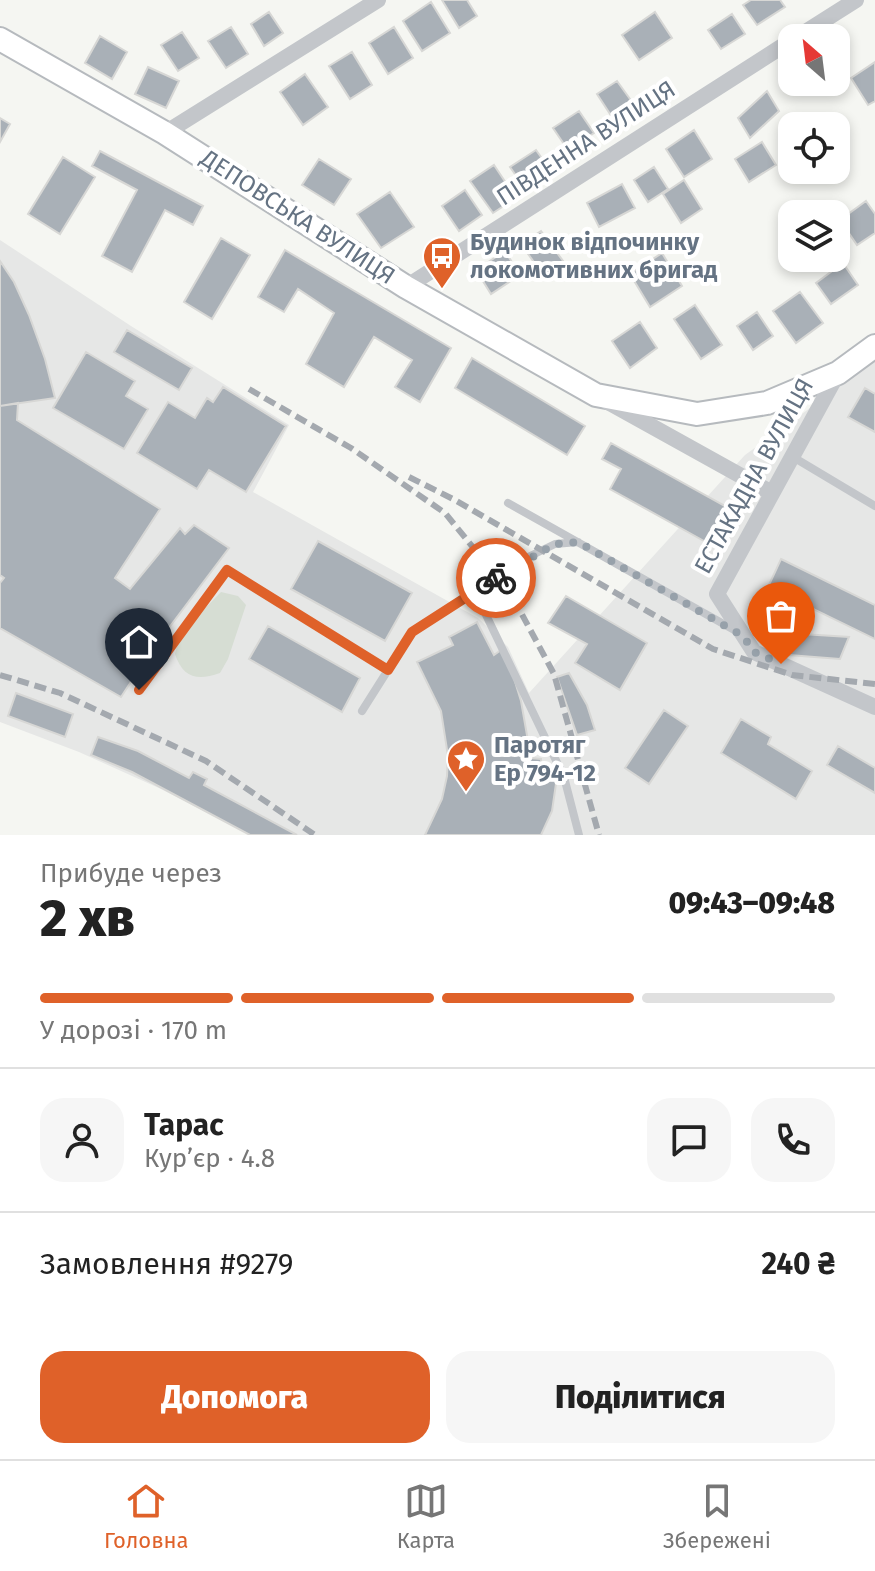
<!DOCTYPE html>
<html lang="uk">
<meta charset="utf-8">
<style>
:root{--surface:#fff;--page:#f6f6f6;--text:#222;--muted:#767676;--line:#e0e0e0;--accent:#df6129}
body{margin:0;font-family:"Fira Sans",sans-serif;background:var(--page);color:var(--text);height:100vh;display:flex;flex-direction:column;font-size:30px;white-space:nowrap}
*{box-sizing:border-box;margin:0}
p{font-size:26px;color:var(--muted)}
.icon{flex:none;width:44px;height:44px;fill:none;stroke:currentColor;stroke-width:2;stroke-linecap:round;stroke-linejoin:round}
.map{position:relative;height:835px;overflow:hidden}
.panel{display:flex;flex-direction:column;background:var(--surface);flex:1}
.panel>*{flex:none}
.needle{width:52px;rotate:332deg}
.controls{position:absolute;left:778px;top:24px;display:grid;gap:16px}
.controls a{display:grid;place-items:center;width:72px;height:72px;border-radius:16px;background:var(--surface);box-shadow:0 4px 12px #0003;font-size:40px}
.pin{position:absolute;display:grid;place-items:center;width:68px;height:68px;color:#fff;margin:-82px -34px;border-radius:50% 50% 50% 0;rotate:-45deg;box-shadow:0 0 8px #0007}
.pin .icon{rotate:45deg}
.courier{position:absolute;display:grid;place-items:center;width:80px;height:80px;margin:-40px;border:6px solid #df6129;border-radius:50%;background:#fff;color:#222;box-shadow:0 2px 10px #0007}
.head em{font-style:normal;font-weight:800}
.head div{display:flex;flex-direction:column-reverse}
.head{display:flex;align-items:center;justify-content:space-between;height:136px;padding:0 40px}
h1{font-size:52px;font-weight:800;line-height:60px}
.bar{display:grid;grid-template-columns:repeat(4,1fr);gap:12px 8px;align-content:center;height:96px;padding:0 40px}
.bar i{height:10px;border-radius:6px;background:var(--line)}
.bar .selected{background:var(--accent)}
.bar p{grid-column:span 4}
.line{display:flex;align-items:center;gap:20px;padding:0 40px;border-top:2px solid var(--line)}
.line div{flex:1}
.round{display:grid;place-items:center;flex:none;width:84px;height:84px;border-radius:24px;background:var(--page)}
.action{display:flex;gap:16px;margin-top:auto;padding:16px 40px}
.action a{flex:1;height:92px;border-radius:24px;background:var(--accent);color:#fff;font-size:32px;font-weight:800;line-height:92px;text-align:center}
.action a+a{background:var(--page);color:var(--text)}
.tabs{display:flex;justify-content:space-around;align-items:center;height:112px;border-top:2px solid var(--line);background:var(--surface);font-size:22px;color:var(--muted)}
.tabs a{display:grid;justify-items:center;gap:4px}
.tabs .selected{color:var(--accent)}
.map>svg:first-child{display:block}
.built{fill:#e6e7e6}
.green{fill:#d6ddd3}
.building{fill:#a9b0b7;stroke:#d7d7d5;stroke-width:2}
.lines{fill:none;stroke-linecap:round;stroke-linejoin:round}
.secondary-casing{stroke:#b6babe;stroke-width:26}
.lane{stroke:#c3c6ca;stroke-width:8}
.street{stroke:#c3c6ca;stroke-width:16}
.secondary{stroke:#fff;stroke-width:22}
.rail{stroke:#a4a9af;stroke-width:6;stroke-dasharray:12 6;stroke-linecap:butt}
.done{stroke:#97a1aa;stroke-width:8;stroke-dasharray:0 14.4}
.route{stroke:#df6129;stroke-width:10}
.labels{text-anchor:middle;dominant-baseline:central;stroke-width:8;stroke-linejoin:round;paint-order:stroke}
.street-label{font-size:24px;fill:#657383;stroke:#fff}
.poi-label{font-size:24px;font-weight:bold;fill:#657383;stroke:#fff;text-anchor:start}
</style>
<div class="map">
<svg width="875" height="835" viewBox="0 0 875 835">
<rect width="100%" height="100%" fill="#f5f6f2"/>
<!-- built -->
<path class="built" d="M0,240l131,86 158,99 -36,67 225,126 30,29 21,46 216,-238 130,-94v474h-625l-89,-46 -82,-37 -79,-30z"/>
<!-- green -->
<path class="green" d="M221,592l17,4 8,9 -18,54 -8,14c-23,8 -37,5 -45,-19l5,-20z"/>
<!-- building -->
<path class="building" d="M442,0h25l10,16 -18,12z
M751,0h29l5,7 -28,18 -14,-20z
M431,2l19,31 -28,18 -19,-30z
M269,12l14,21 -19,13 -13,-22z
M655,12l17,26 -33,22 -17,-25z
M732,14l13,20 -24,15 -13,-19z
M231,27l17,27 -22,14 -18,-27z
M394,27l19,31 -25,16 -19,-31z
M182,32l17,26 -21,13 -17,-26z
M100,36l27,16 -15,27 -27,-16z
M352,52l20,33 -22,14 -21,-33z
M875,62v39l-7,4 -17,-27z
M148,67l31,14 -13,27 -31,-14z
M305,74l23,33 -25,18 -23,-33z
M617,81l18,25 -21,14 -17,-26z
M767,91l12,20 -29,27 -12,-20z
M579,111l15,22 -26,17 -15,-22z
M0,118l10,6 -10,18z
M694,130l18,29 -28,18 -18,-28z
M762,142l14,23 -27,17 -14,-23z
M536,150l12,17 -26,17 -12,-17z
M100,151l103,55 -10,19 -28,-15 -33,62 -30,-16 35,-66 -45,-24z
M63,157l32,20 -35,57 -32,-20z
M319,159l32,20 -17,26 -32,-20z
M494,165l22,33 -23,15 -23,-32z
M654,167l14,22 -20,13 -14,-22z
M684,180l18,29 -21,14 -18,-29z
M622,184l13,24 -36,19 -12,-24z
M465,190l17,25 -23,16 -17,-25z
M390,192l24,35 -33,21 -24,-34z
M866,201l9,13v19l-18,12 -17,-25z
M541,231l25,34 -20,14 -25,-35z
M221,238l29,17 -38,64 -28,-17z
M285,250l166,98 -31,54 -25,-15 17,-27 -38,-23 -30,50 -38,-23 28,-51 -36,-24 -14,23 -26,-15z
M505,251l15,24 -29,19 -15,-24z
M662,253l20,33 -32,21 -20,-33z
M0,261l14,21 15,33 16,44 10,39 -55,8z
M843,263l15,22 -27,19 -15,-21z
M800,292l23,31 -27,20 -23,-32z
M695,305l27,40 -21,14 -27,-40z
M757,312l16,24 -20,14 -16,-24z
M640,322l17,26 -27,20 -18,-27z
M127,330l65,38 -13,22 -65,-38z
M86,352l49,29 -9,15 22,13 -24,40 -71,-41z
M472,358l113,68 -18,29 -112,-67z
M223,387l63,39 -40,66 -37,-22 -12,19 -60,-36 31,-51 27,16 12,-20 6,4z
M865,388l10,6v38l-27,-15z
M18,403l-1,17 143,89 -45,69 15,11 50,-61 5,6 9,-9 35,23 -79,105 -29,44 -121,-69v-45l4,-5 -4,-3v-169z
M611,443l121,67 -19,36 -103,-57 11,-20 -19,-10z
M318,541l94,52 -27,48 -94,-52z
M781,559l94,46v34l-107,-52z
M566,596l81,47 -27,47 -45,-27 12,-19 -39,-21z
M477,622l17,33 7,-5 12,25 8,26 10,57 10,1 1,16 15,2 -5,34 -11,24h-116l17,-36 5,-23 1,-20 -7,-45 -24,-49 36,-17 -4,-8z
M268,626l92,52 -18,34 -93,-53z
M786,633l63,4 -9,22 -64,-5z
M569,673l18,32 8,25 -18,5 -20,-58z
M16,693l57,21 -8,23 -57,-21z
M664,710l24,16 -39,58 -24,-16z
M741,719l30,18 -3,7 44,27 -16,28 -75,-46z
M98,737l40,14 51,27 4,-6 14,7 -3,6 93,50h-47l-118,-63 -41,-17z
M838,746l37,22v25l-48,-28z"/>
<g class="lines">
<defs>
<path id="secondary" d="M0,39l165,94 241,154 190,108 101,19 70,-11 71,-30 37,-27"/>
</defs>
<!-- secondary casing -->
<use href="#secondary" class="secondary-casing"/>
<!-- lane -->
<path class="lane" d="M793,457l82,49
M508,503l228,128
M475,592l89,185 15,58
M139,690l88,-120 161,100
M362,711l50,-79 112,-73 31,-15 23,-2"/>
<!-- street -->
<path class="street" d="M796,38l60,-38
M165,133l213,-133
M406,287l386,-247
M838,373l-121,221 37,58 121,55
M608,402l164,91"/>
<!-- secondary -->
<use href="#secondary" class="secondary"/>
<!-- rail -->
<path class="rail" d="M249,389l102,59 94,65 66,81 43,80 45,161
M409,477l46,23 258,149 79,26 83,9
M0,675l60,18 146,68 109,74"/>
</g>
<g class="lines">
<!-- done -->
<path class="done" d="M496,578l59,-34 23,-2 165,94 11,16 27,12"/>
<!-- route -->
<path class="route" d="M139,690l88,-120 161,100 24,-38 84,-54"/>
</g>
<!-- icons -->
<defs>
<symbol id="bus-pin" viewBox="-11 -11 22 30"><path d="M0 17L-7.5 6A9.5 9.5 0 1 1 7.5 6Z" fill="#df6129" stroke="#fff"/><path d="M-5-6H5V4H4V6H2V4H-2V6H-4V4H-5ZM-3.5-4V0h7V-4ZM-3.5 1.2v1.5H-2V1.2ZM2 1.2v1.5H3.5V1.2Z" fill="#fff"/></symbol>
<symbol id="sight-pin" viewBox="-11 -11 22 30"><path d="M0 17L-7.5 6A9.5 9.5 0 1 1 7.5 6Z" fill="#df6129" stroke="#fff"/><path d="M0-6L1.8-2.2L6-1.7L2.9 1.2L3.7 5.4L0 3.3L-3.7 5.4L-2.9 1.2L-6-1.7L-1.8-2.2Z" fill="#fff"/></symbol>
</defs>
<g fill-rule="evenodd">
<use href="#bus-pin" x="420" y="234" width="44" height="60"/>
<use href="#sight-pin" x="444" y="737" width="44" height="60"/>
</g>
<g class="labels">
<!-- street labels -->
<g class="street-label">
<text transform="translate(586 143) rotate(-33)">ПІВДЕННА ВУЛИЦЯ</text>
<text transform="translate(298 217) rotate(33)">ДЕПОВСЬКА ВУЛИЦЯ</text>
<text transform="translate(754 476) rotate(-61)">ЕСТАКАДНА ВУЛИЦЯ</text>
</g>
<!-- poi labels -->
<g class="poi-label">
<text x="470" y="242">Будинок відпочинку<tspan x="470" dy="28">локомотивних бригад</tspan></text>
<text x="494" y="745">Паротяг<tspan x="494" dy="28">Ер 794-12</tspan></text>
</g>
</g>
</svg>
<div class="controls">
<a><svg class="needle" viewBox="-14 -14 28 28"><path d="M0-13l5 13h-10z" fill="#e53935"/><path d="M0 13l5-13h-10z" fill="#767676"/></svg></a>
<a><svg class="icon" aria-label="locate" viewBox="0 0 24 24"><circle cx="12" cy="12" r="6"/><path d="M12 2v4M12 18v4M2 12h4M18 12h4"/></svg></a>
<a><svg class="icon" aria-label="layers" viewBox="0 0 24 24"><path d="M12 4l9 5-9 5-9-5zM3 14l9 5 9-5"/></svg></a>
</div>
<div class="pin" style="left:781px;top:664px;background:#ea580c"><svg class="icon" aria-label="bag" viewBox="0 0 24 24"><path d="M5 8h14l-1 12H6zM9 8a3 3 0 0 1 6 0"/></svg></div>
<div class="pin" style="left:139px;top:690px;background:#1f2937"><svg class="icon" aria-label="home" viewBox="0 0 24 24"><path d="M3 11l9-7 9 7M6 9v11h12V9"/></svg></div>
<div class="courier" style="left:496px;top:578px"><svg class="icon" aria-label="bike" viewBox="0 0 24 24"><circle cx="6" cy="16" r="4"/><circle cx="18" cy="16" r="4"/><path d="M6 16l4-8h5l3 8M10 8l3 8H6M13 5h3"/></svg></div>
</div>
<section class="panel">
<div class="head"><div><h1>2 хв</h1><p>Прибуде через</p></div><em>09:43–09:48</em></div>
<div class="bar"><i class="selected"></i><i class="selected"></i><i class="selected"></i><i></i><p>У дорозі · 170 m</p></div>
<div class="line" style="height:144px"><a class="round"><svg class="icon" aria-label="person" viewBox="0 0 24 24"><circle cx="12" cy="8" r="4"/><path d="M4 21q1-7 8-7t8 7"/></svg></a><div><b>Тарас</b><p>Кур’єр · 4.8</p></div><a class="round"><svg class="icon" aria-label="chat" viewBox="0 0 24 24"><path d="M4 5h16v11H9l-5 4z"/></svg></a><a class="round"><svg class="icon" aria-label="phone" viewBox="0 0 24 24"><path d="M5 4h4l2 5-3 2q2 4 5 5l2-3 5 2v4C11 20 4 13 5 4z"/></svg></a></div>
<div class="line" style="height:104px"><div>Замовлення #9279</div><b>240 ₴</b></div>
<div class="action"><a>Допомога</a><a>Поділитися</a></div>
</section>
<nav class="tabs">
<a class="selected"><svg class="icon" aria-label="home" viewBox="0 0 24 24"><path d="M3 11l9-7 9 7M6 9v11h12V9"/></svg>Головна</a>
<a><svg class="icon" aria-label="map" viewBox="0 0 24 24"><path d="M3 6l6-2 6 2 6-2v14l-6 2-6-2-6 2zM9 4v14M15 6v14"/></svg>Карта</a>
<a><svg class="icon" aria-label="saved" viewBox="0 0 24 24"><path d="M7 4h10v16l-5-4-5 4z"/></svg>Збережені</a>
</nav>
